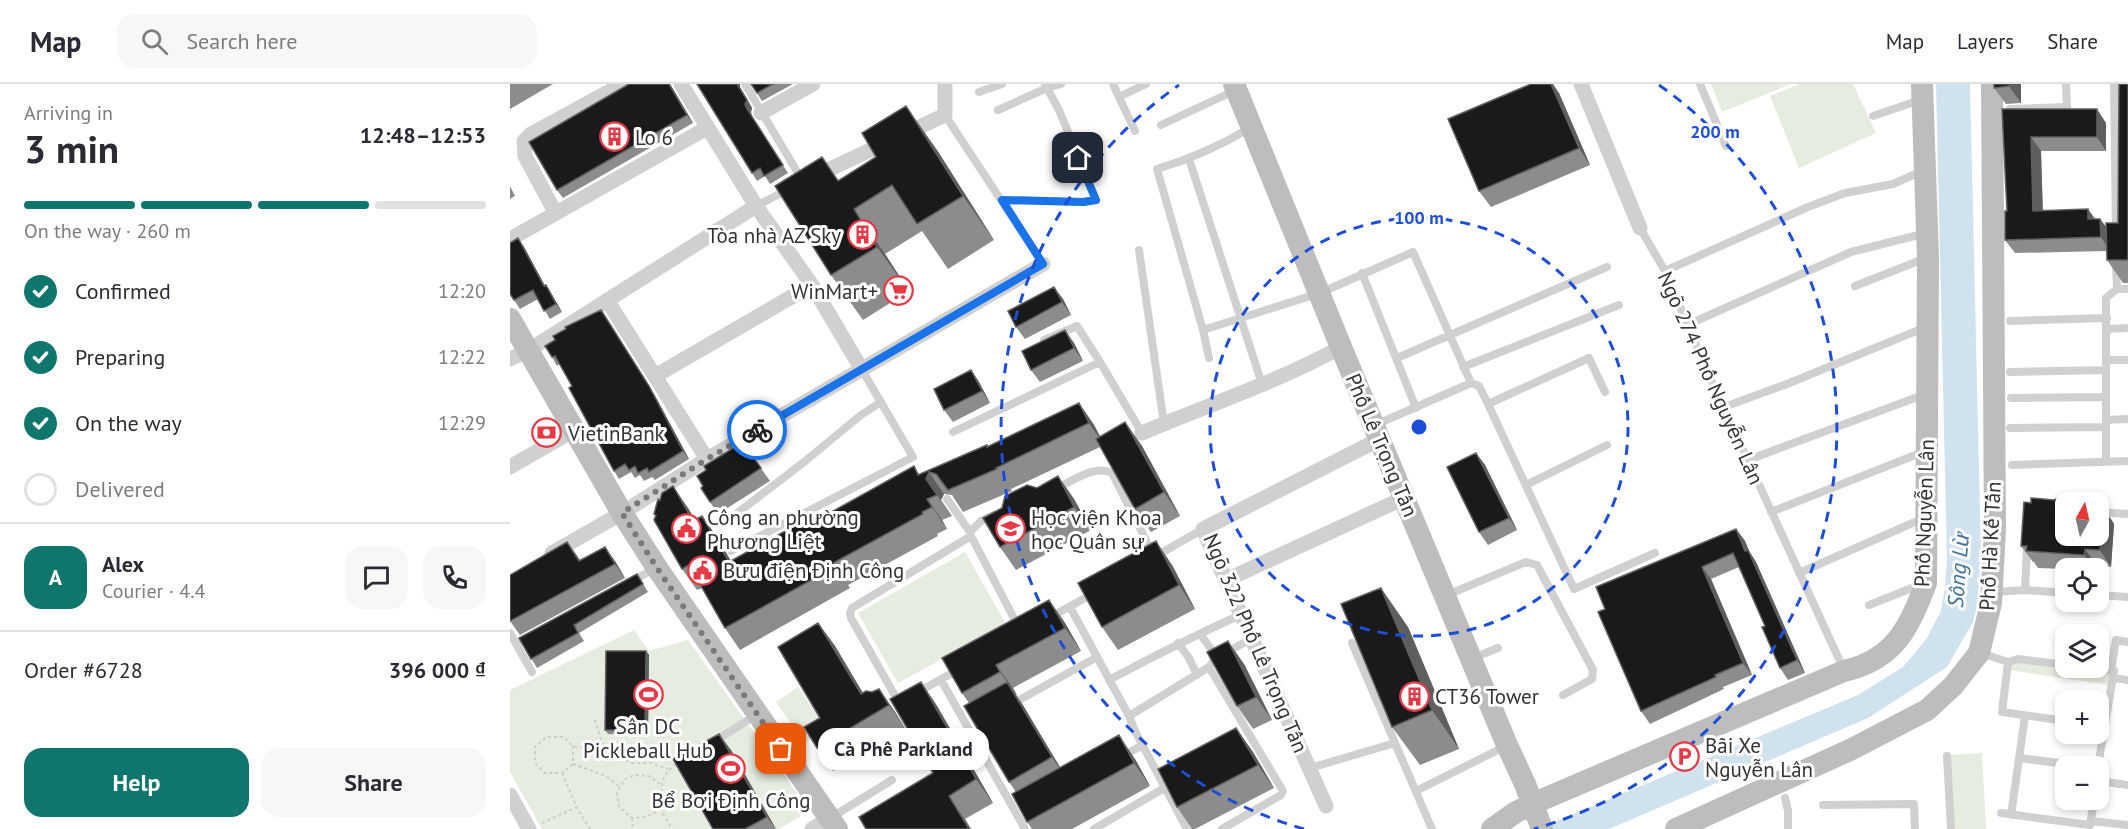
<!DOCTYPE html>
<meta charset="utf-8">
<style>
:root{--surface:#fff;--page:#f7f7f7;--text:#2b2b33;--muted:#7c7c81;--line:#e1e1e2;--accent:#0f766e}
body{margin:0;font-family:"PT Sans",sans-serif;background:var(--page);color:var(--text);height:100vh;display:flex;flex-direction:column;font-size:22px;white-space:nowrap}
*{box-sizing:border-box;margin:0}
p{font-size:20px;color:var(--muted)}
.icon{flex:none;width:33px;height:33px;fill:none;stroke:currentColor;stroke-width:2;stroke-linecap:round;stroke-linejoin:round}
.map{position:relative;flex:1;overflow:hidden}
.details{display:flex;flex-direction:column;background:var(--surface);width:510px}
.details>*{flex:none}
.needle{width:39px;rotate:8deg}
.fabs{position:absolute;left:1545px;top:408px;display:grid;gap:12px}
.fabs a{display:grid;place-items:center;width:54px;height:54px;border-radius:12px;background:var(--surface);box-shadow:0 3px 9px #0003;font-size:30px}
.pin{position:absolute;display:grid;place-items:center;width:51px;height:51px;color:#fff;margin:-26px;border-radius:12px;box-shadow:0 3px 9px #0006}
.courier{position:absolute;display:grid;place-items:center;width:60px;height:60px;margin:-30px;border:4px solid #1a73e8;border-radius:50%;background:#fff;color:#222;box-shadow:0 2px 8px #0007}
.bubble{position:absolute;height:42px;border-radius:18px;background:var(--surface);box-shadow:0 3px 9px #0003;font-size:20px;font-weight:600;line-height:42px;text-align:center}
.headline em{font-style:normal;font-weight:600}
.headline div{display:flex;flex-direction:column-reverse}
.headline{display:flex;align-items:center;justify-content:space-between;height:102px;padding:0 24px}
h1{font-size:39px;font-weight:600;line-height:45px}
.bar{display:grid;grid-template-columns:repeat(4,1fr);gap:9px 6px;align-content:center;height:72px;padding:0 24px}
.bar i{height:8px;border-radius:4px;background:var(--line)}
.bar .current{background:var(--accent)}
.bar p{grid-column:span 4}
.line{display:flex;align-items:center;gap:15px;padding:0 24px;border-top:2px solid var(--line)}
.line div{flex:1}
.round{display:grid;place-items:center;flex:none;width:63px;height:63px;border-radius:18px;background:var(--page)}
ol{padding:0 24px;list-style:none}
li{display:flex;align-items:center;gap:18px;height:66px}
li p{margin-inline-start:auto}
li .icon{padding:6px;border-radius:50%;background:var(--accent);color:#fff;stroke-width:4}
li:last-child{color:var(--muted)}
li i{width:33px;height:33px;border:3px solid var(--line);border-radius:50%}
.primary-button{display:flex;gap:12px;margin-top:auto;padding:12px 24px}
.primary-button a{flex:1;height:69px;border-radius:18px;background:var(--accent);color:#fff;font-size:24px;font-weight:600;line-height:69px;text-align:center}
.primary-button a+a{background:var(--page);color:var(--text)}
header{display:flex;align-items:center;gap:36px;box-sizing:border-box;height:84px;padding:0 30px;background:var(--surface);border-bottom:2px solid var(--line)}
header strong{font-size:28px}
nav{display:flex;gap:33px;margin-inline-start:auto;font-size:21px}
.search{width:420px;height:54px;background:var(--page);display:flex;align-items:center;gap:15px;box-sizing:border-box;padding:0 21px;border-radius:18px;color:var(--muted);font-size:22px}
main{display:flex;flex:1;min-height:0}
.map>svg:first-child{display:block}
.green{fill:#e6ecdf}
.water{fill:#cfe2ee}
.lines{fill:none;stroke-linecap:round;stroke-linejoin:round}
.path{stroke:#cdcdcd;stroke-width:2;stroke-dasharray:3 3;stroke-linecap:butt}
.lane{stroke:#d0d0d0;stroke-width:8}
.street{stroke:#d0d0d0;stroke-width:15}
.secondary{stroke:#bdbdbd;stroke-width:22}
.wall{fill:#8c8c8c}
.shaded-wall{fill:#5f5f5f}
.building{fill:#1a1a1a;stroke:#5f5f5f;stroke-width:1.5}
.done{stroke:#7a7a7a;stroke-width:6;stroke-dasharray:0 10.8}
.route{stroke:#1a73e8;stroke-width:8}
.ring{fill:none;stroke:#1d4ed8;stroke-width:3;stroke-dasharray:10 8}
.labels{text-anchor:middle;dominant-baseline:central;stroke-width:6;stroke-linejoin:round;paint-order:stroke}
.poi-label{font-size:21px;fill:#333;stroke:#fff;text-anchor:start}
.street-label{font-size:21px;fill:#333;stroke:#fff}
.water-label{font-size:22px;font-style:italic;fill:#3f7597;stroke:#fff}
.centre{fill:#1d4ed8;stroke:#fff;stroke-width:3}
.ring-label{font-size:18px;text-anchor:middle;font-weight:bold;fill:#1d4ed8;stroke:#fff;stroke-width:6;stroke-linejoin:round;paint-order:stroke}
</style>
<header>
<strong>Map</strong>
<div class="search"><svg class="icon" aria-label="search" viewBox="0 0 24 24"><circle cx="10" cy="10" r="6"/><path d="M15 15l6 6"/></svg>Search here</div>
<nav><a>Map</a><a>Layers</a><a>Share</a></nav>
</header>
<main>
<section class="details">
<div class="headline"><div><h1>3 min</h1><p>Arriving in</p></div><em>12:48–12:53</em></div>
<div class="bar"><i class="current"></i><i class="current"></i><i class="current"></i><i></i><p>On the way · 260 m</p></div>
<ol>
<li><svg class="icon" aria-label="check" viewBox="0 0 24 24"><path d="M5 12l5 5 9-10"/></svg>Confirmed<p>12:20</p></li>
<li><svg class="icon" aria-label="check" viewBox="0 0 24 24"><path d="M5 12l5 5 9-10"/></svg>Preparing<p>12:22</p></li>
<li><svg class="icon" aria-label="check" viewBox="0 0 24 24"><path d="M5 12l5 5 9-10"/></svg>On the way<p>12:29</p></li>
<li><i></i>Delivered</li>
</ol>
<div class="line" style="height:108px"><b class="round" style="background:var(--accent);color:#fff">A</b><div><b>Alex</b><p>Courier · 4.4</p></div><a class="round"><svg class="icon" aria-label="chat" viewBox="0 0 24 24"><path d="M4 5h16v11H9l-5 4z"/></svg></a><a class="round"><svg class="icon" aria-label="phone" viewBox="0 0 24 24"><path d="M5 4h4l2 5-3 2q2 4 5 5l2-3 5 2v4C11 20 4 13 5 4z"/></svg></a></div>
<div class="line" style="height:78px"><div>Order #6728</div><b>396 000 ₫</b></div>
<div class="primary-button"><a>Help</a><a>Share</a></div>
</section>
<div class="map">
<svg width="1618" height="745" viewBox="0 0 1618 745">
<rect width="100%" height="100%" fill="#fff"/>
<!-- green -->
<path class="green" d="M1201,0h80l-69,28z
M1290,0h53l23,49 -77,35 -29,-72z
M455,468l41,72 -108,59 -40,-70z
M124,546l15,21 39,-11 114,160 -2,17 -21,12h-237l-32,-57v-82z
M1507,577l94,12 -2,12 -100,-15 1,-7z
M288,603l28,41 -22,15 -28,-41z
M1472,669l4,76h-33l-4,-74z"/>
<!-- water -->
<path class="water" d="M1426,0h34l11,470 -4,53 -4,15 -26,45 -79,51 -259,111h-71l320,-134 45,-28 24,-29 14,-27 4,-23 2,-29z"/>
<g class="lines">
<!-- path -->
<path class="path" d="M85,636l10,31
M63,662v18l-11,9h-17l-10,-10v-16l11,-10h17l10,9 37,6 21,11h20l17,6
M63,680l33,12 14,11
M52,689l16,37 12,19
M150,700l-11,-8 -15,-1 -10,5 -7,13 2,14 13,11c52,-2 11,-34 45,-54
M150,724l12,21
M122,734l1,11
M32,739l35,-16"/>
<!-- lane -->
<path class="lane" d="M235,0l57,96
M603,0l6,13 27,-13
M1190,0l26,62
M1604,0l2,148
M469,8l23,-8
M609,13l16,34
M1500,25l57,-2 -1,-23
M488,26l49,-22 -2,-3
M435,31l98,149
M1363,32l47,-16
M651,41l75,-35
M679,75l73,225
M492,116l82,2 12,-2 -37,-90 -12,-22 14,-4
M246,122l31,-16
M1130,144l25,43 43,102 135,295
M629,166l25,174
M1606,181l1,24
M1155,187l143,-64 37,-14 48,-9 29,-13
M852,189l54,135
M1345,202l71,-28
M1607,205h11
M1500,237l97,-3
M1177,241l164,-73 75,-19
M1597,245l21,-1
M693,246l117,-37 93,-41 58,131 -96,42
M534,256l33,-14 23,36
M699,274l-6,-28 -46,-161c33,-10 63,-23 93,-41
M887,274l210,-91
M1596,276h22
M953,283l156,-62
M1500,288l96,-2
M961,299l8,3 9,18 86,185 81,-36
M1501,314l95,-1
M978,320l101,-46 16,34
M1214,323l63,-23 139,-57
M1596,336l22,-1
M1500,344l96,-1
M443,348l147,-70 42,71
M1238,376l175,-65
M1596,377v-163l11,-9
M1502,381l116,-4
M1016,401l81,-40
M547,404c16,-7 38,-24 55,-15l41,81
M437,415l23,33
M1261,428l152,-60
M1588,428l30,2
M217,437l77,-59 57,-47 20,-13
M461,452l48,92
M221,467l182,-94 -51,-87
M646,472l47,-27
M1289,489l125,-55
M122,497l24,-13
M1515,506l2,-43
M1485,508l30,-2 41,3
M937,511l79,-33 11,3 56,105 -1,9 -29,16
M1588,511l30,2
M1359,521l53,-21
M560,523l59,109 6,15 52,98
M539,534l45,-25
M0,549l22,39
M668,559l11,15 8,17
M842,559l80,186
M7,560l12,-7
M717,568l24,-13
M1471,569l27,9 10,-3 48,6
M963,574l25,-10
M1498,578l-6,50 64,9
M699,583l74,124 -2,4 -59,34
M1575,584l29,3 -16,95
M1601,587l5,-31 12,2
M1603,594l15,2
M431,596l84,149
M599,596c43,-23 87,-45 131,-65
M406,609l42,-23
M389,619l-48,-85 -1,-5 2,-5 119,-72 -1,-4 11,-11 13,-6
M502,620l85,-47
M619,632l80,-49 8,-10 -16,-22
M205,657l41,-26
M1437,672l4,73
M611,673l22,-12
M1509,674l63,8
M800,684l85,-25
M1588,697l30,4
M906,707l90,-45
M1275,714l3,13v18
M1313,721l91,-1 1,25
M1491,729l89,12
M1501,731l14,-99
M322,733l60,-37
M1581,737l37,4
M1580,741l4,-25
M584,745l72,-42"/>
<!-- street -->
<path class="street" d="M171,0l75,122 56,79 50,85
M1071,0l59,144
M251,29l52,-29
M303,93l132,-62v-31
M45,128l-30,-56 -1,-15 7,-7 92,-50
M0,155l197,-111
M97,216l100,159
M0,275l19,-9 227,-144
M145,292l157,-91
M632,349c66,-28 136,-51 199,-86
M0,383l64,-37
M42,469l70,-40 85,-54 336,-195
M716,496l178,-82
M0,711l19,34
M816,722l-123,-277 177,-90
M302,745l17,-10"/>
<!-- secondary -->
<path class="secondary" d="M724,0l107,263 166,398 18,39 17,45
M0,235l112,194 35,55 180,261
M982,745l24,-17 16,-8 312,-133c50,-11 66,-44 82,-88l2,-325 -6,-174
M1166,745l176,-80 75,-39 26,-24 26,-33 12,-50 4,-73 -3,-446"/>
</g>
<!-- wall -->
<path class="wall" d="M0,0h43l-43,25z
M119,0h41l23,39 -130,75 -6,-8z
M187,0h43v3l12,21 -1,4 1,5 36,56 -18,11 -5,-8 -8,5z
M241,0h42l-31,17z
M1511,0v19l-15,1 -12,-16z
M1618,0v199h-5l-16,-23v-9l-92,2 -10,-13 2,-29 -5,-102 104,14v28h-65l2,60 52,8h5l6,8 12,-4z
M1049,9l31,72 -99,42 -12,-16z
M427,66l57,90 -46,29 -26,-38 -37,23 24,37 -46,29 -32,-45 8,-95z
M0,102l5,10 -5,3z
M8,154l6,9 21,39 6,7 11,19 -12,7 -12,-20 -18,10 -6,-9z
M544,203l9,12 8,16 -46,24 -9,-12z
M91,226l53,84 35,65 -34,21 -3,-3 -8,4 -4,-6 -5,3 -4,-6 -12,7 -5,-8 -42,-85 -13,-22 -2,2 -5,-9 3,-17z
M564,259l9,18 -43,21 -9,-12z
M461,286l8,12 11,21 -37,19 -9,-12z
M569,319l15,22 6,11 25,-14 17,24 38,70 -29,16 -16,-23 -35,-62 -89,42 1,2 -49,21 -11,-17 -8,-1 -3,6 11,16 -10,4 5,9 -10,5 1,2 -90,49 2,3 -110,62 -15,-22 -23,-40 -5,2 -15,-21 -28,-55 6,-14 28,8 7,12 7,-4 15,21 14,24 76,-42 3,4 104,-57 5,8 69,-27z
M228,367l13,7 2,-1 17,24 -52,33 -8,-12 -7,-16 3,-16z
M966,369l9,12 32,65 -29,15 -9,-13z
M548,392l16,23 17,31 -75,40 -16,-23 37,-59z
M1593,423l11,17 -3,43 -15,-2v3h-30v1l-28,-1 -4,-6h-1l-12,-16 45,-10z
M1226,445l9,12 4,10 7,11 49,111 -17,7 -8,-12 -15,-42 -26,-59 -28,12 41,96 -29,12 1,2 -74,35 -9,-13 -36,-102z
M57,458l13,18 35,1 10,17 -105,57 -10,-14z
M662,481l23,44 -77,41 -16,-23z
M132,498l6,10 -69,41 5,8 -47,27 -18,-30z
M539,516l16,23 16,28 -68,37 4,7h-1l44,72 75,-8 15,27 -78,43h-40l-5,-7 -11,-30 -7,-10 -40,-79 -7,-10z
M308,539l17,23 28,47 9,-1 7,-3 16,23 10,16 -72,43 -16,-23 3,-30z
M898,543l51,122 -39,16 -28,-38z
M136,567l3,4 -1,80 -40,-1 -3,-4z
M734,580l28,56 -19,9 -16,-23z
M411,598l16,24 56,97 -28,16 -32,-46z
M726,644l17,24 21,36 -79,41h-3l-15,-22z
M221,666l45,79h-63z"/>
<!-- shaded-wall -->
<path class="shaded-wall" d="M159,0h1l23,39 -6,-8z
M227,0h3v3l12,21 -1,4 1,5 36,56 -41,-64z
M1041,0h2l6,9 31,72 -11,-17z
M1499,0h12v19l-12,-17z
M396,22l31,44 57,90 -31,-44z
M1587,25l9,14v28l-9,-14z
M1521,53l10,14 2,74 -10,-14z
M344,125l31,45 24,37 -32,-44z
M1578,125l10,14 -10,-4z
M1590,135l10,13v19l-9,-14z
M8,154l6,9 26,48 -6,-9z
M36,201l5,8 11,19 -6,-8z
M544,203l9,12 8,16 -9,-13z
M91,226l53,84 35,65 -6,-8z
M555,246l9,13 9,18 -9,-13z
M461,286l8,12 11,21 -8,-12z
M569,319l15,22 10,20 -15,-22z
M615,338l17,24 38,70 -16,-24z
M966,369l9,12 32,65 -8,-12z
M419,388l15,22 -3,6 11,16 -26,-37z
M548,392l16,23 17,31 -17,-23z
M163,402l15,22 20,34 -15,-21z
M417,415l15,21 5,9 -15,-22z
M1593,423l11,17 -3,43 -11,-17z
M192,432l15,21 27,47 -15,-22z
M1226,445l9,12 4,10 7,11 49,111 -8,-13 -52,-109z
M646,457l16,24 23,44 -16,-24z
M57,458l10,14 12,19 -10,-14z
M95,463l10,14 10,17 -10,-14z
M1575,465l11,16v3h-2l-10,-13z
M1192,483l9,12 41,96 -9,-12z
M871,504l27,39 51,122 -27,-39z
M539,516l16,23 16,28 -16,-23z
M308,539l17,23 42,71 -16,-23z
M718,557l16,23 28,56 -16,-23z
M136,567l3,4 -1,80 -3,-5z
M486,581l17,23 4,7 -17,-23z
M411,598l16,24 56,97 -17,-24z
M497,598l16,23 45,76 -16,-24z
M369,605l16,23 10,16 -16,-23z
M726,644l17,24 21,36 -16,-23z
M209,650l12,16 45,79 -9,-12z
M609,651l16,24 15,27 -16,-23z
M439,712l16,23 6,10h-2z"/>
<!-- building -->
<path class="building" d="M119,0h40l18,31 -130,75 -28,-48z
M187,0h40l10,16 -2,4 2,5 36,56 -19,11 -4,-8 -8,5z
M241,0h22l-16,9z
M1021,0h20l28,64 -100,43 -31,-72z
M1484,0h15v2l-15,2z
M1609,0h9v176h-21l-1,-37h12z
M396,22l57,90 -46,28 -25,-39 -38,24 23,38 -46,28 -56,-89 47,-29 16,24 38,-24 -14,-24z
M1492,25h95v28h-66l2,74 55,-2v10h12l1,18 -96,3v-29h2z
M8,154l26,48 2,-1 10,19 -12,7 -11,-21 -19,10 -4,-6v-51z
M544,203l8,15 -46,25 -8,-16z
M91,226l48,76 34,65 -34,21 -2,-4 -9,5 -3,-7 -6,4 -4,-6 -11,7 -45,-83 3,-2 -17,-30 -3,1 -7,-11 10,-6 -2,-4 13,-7 -1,-2z
M555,246l9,18 -43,22 -9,-19z
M461,286l11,21 -38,19 -10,-21z
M569,319l10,20 -93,45 1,1 -49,21 -12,-16 -7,-2 -3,7 11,16 -10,4 5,8 -10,5 1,2 -90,49 2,4 -110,61 -36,-63 -7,4 -28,-49 2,-5 -2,-1 4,-15 2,1 2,-7 11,-7 20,35 9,-5 27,46 78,-43 3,5 104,-58 4,9 69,-30v2z
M615,338l39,70 -29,17 -39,-70z
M225,363l2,4 6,-4 7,12 3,-2 8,11 -51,34 -9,-14 2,-2 -6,-10 9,-6 -2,-4z
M966,369l33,65 -30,14 -32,-65z
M548,392l16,31 -74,40 -17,-29 19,-10 3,-12 22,-11 10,3z
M1550,413l21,1 3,3 6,1h-24v34h32v-29h5l-3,43 -15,-1 -1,6 -58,-4 1,-5h-6l3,-44 7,1v-5l23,2z
M1226,445l9,22 3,-1 49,110 -17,8 -18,-41 3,-1 -32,-73 -31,14 41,96 -28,12 1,2 -75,34 -43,-99 7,-3 -9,-22z
M646,457l23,44 -77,42 -24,-44z
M57,458l12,19 26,-14 10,17 -105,57v-46z
M127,490l6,10 -69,41 4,8 -47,26 -12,-21z
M871,504l51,122 -40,17 -51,-123z
M539,516l16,28 -69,37 4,7 -38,21 -20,-35z
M308,539l43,71 5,-3 6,1 7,-3 10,16 -72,43 -13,-21 16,-9 -42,-71z
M718,557l28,56 -19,9 -30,-54z
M96,567h40l-1,79h-40z
M411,598l55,97 -27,17 20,33h-103l-7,-12 74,-44 -43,-74z
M497,598l45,75 -43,25 -45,-76z
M726,644l22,37 -81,42 -19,-38z
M209,650l48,83 -22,12h-32l-40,-70z
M609,651l15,28 -107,59 -15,-28z"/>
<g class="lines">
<!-- done -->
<path class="done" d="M247,346l-50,29 -85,54 35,55 124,181"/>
<!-- route -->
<path class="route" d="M247,346l286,-166 -41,-64 81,2 13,-2 -18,-42"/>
</g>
<!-- distance rings -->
<g class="ring">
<circle cx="909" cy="343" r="209"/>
<path d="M794 745A418 418 0 0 1 669 1M1149 1A418 418 0 0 1 1024 745"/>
</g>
<!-- icons -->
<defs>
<symbol id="building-ring" viewBox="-11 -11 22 22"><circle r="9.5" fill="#fff" stroke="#e63946" stroke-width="1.5"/><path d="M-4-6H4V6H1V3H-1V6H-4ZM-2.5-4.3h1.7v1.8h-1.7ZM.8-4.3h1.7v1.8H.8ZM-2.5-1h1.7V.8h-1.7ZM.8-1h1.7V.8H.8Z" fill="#e63946"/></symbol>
<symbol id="supermarket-ring" viewBox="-11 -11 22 22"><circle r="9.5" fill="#fff" stroke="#e63946" stroke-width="1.5"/><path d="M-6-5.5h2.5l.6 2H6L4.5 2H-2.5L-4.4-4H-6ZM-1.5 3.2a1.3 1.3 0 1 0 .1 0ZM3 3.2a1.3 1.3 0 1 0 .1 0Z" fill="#e63946"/></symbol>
<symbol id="bank-ring" viewBox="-11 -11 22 22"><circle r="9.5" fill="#fff" stroke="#e63946" stroke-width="1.5"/><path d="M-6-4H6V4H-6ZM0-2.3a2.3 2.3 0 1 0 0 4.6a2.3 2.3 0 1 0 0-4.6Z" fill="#e63946"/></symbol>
<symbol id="civic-ring" viewBox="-11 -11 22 22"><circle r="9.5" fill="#fff" stroke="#e63946" stroke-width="1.5"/><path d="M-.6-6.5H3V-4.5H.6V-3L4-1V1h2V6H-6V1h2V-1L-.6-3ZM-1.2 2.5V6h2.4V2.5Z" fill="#e63946"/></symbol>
<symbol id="university-ring" viewBox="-11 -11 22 22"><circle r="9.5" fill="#fff" stroke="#e63946" stroke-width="1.5"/><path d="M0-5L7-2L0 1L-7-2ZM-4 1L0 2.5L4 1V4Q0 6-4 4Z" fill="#e63946"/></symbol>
<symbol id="stadium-ring" viewBox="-11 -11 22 22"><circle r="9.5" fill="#fff" stroke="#e63946" stroke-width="1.5"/><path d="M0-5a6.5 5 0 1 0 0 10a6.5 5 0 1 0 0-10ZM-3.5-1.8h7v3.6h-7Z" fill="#e63946"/></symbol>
<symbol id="parking-ring" viewBox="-11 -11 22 22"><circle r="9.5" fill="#fff" stroke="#e63946" stroke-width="1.5"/><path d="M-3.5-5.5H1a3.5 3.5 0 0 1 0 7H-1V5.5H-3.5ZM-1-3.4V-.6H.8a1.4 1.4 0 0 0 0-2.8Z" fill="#e63946"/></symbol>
</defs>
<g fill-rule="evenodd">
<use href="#building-ring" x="88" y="36" width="33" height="33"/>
<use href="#building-ring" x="336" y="134" width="33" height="33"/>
<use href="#supermarket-ring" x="372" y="190" width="33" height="33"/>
<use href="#bank-ring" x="20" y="332" width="33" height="33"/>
<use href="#civic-ring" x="160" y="428" width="33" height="33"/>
<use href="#university-ring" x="484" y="428" width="33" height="33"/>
<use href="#civic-ring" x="176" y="470" width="33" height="33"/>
<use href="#stadium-ring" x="122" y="594" width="33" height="33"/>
<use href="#building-ring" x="888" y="596" width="33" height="33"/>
<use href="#parking-ring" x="1158" y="656" width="33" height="33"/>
<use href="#stadium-ring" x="204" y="668" width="33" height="33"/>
</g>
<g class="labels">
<!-- poi labels -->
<g class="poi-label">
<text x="125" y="53">Lo 6</text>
<text x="331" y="151" text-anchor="end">Tòa nhà AZ Sky</text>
<text x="368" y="207" text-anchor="end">WinMart+</text>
<text x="58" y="349">VietinBank</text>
<text x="197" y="433">Công an phường<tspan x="197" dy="24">Phương Liệt</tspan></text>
<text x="521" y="433">Học viện Khoa<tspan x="521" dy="24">học Quân sự</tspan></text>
<text x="213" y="486">Bưu điện Định Công</text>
<text x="925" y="612">CT36 Tower</text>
<text x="138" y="642" text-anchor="middle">Sân DC<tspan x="138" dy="24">Pickleball Hub</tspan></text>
<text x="1195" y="661">Bãi Xe<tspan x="1195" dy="24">Nguyễn Lân</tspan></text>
<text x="221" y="716" text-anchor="middle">Bể Bơi Định Công</text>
</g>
<!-- street labels -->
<g class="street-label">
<text transform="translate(1201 294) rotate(66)">Ngõ 274 Phố Nguyễn Lân</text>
<text transform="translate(872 361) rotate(67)">Phố Lê Trọng Tấn</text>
<text transform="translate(1414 429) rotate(-88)">Phố Nguyễn Lân</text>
<text transform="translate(1480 462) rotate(-87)">Phố Hà Kế Tấn</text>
<text transform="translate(746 559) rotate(67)">Ngõ 322 Phố Lê Trọng Tấn</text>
</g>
<!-- water labels -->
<g class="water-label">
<text transform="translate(1448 486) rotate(-85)">Sông Lừ</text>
</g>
</g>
<circle cx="909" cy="343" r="9" class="centre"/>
<g class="ring-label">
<text x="1205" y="54">200 m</text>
<text x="909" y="140">100 m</text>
</g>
</svg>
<div class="fabs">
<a><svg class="needle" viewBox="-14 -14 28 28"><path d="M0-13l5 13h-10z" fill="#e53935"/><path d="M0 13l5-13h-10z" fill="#7c7c81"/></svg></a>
<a><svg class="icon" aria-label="locate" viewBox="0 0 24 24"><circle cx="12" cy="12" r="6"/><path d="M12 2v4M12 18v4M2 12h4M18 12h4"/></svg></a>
<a><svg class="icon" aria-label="layers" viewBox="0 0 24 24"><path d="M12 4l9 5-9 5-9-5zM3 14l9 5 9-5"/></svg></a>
<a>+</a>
<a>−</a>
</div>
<div class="pin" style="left:271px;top:665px;background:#ea580c"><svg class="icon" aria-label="bag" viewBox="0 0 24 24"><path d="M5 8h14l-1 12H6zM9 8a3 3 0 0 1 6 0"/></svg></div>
<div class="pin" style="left:568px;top:74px;background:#1f2937"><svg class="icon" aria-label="home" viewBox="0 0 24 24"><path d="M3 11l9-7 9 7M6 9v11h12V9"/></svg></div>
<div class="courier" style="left:247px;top:346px"><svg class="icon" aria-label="bike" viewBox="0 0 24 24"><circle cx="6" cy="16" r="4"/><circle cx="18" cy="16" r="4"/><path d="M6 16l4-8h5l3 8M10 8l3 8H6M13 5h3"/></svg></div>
<div class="bubble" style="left:308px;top:644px;width:171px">Cà Phê Parkland</div>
</div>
</main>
